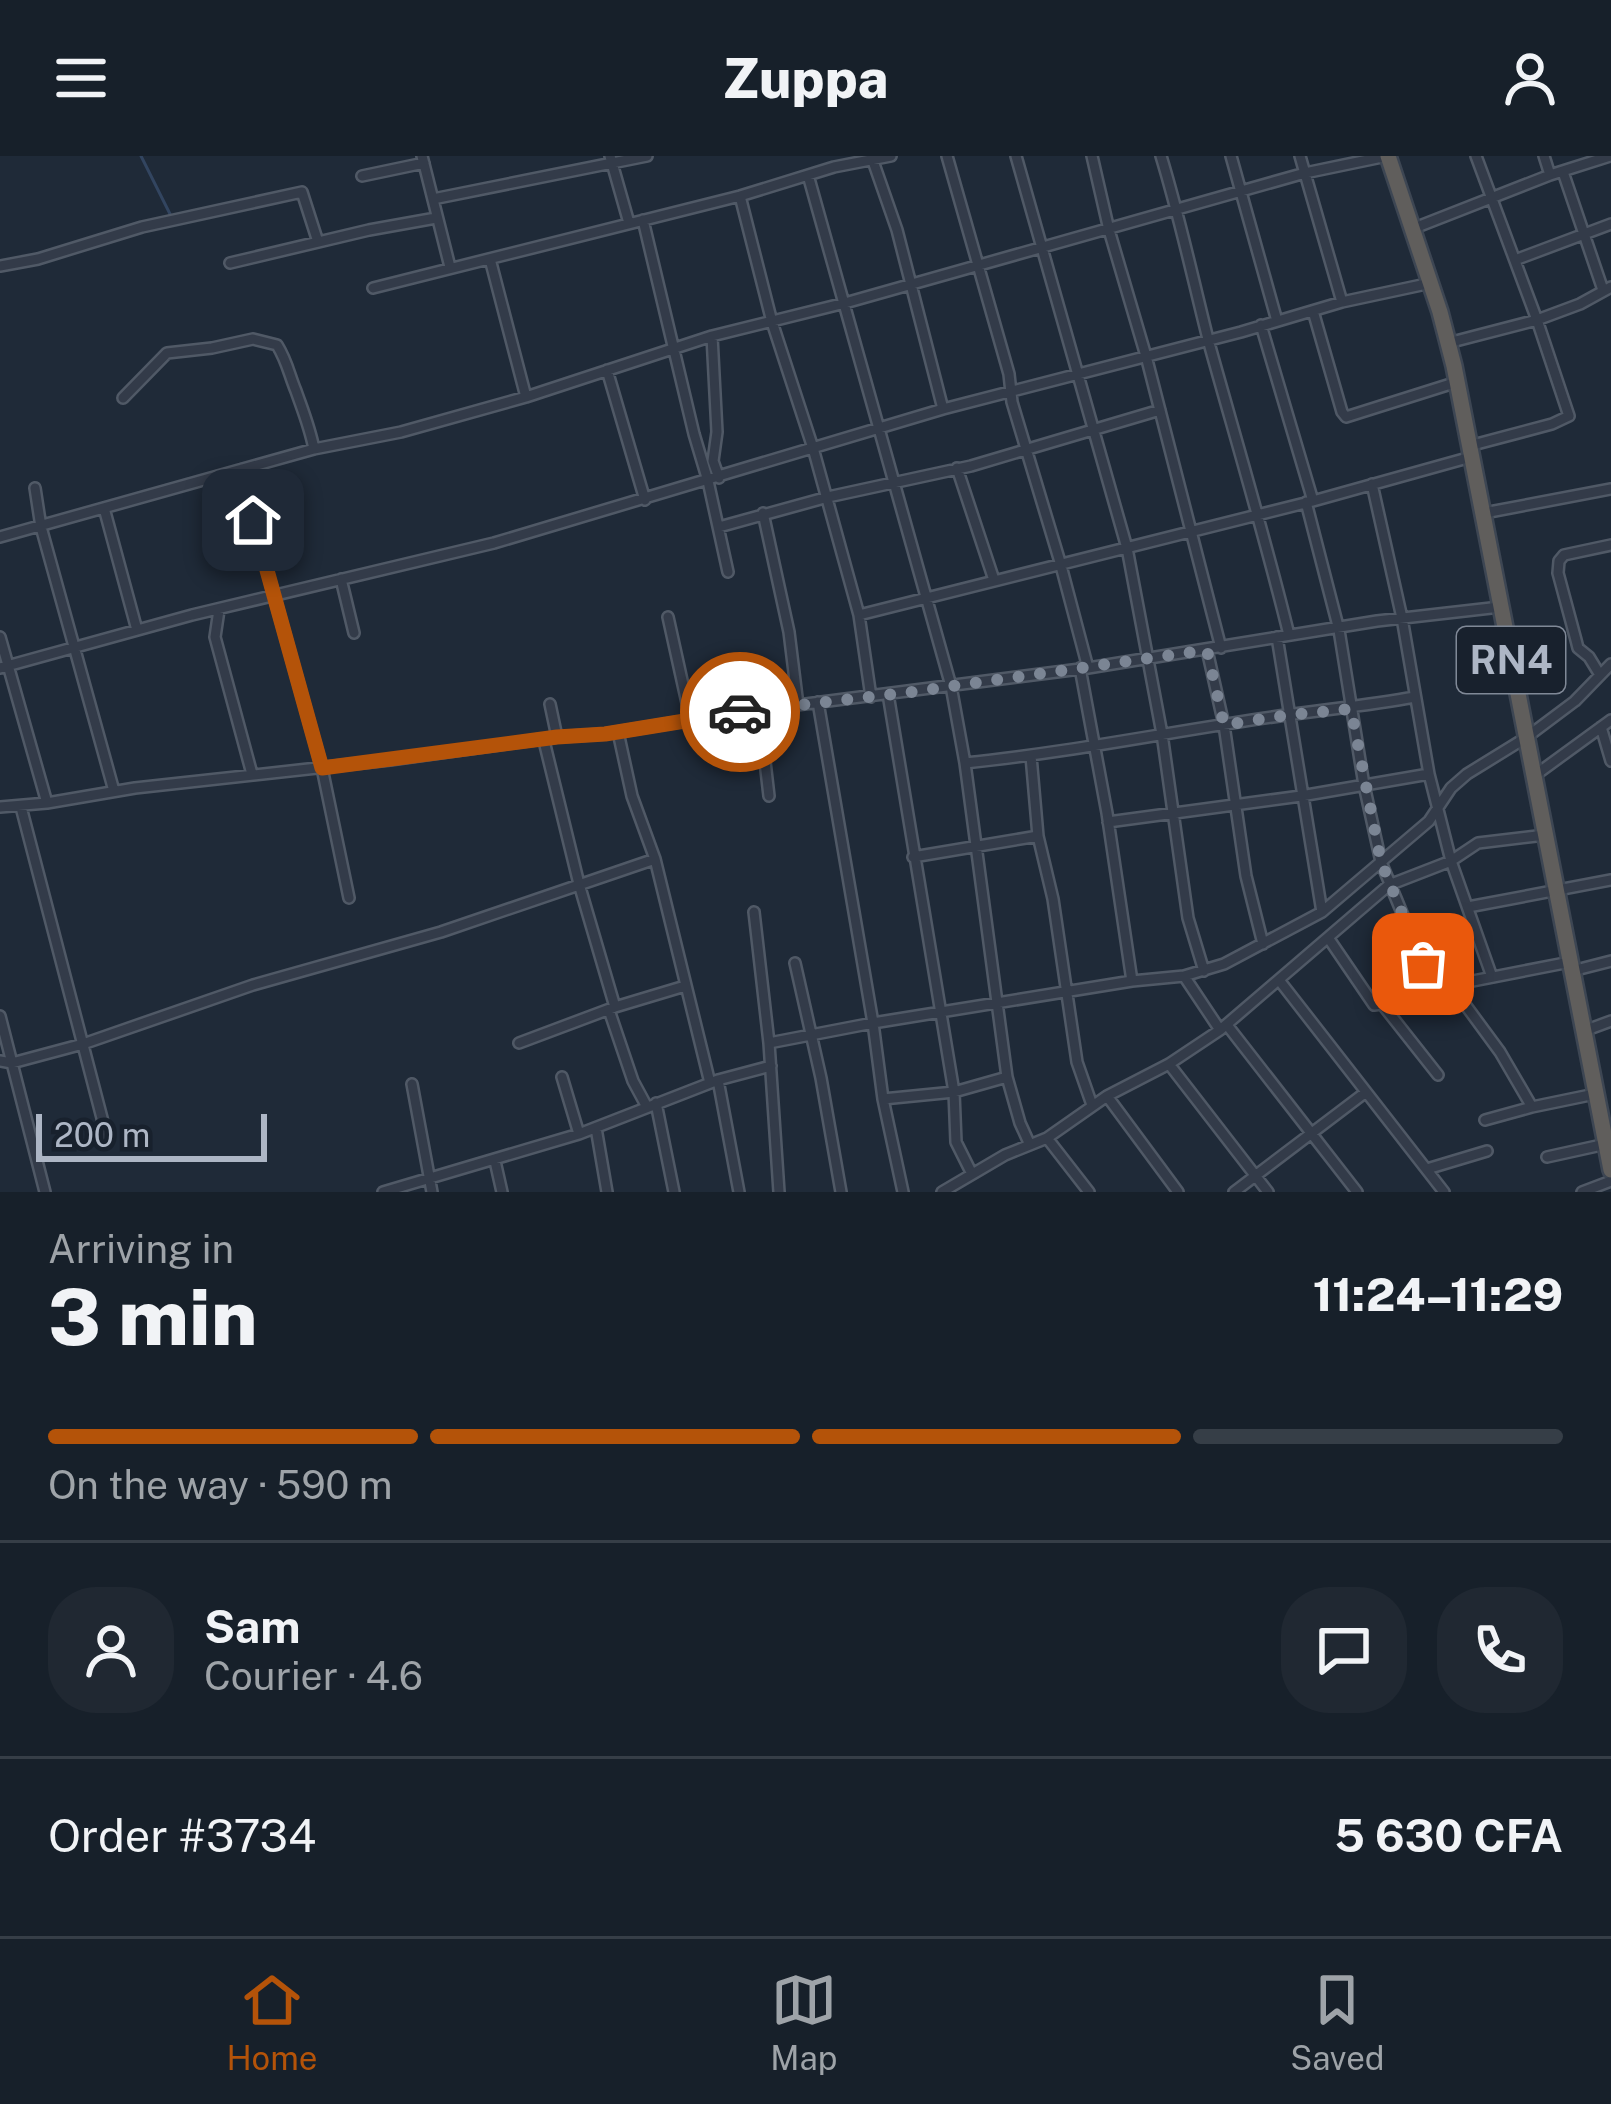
<!DOCTYPE html>
<meta charset="utf-8">
<style>
:root{--surface:#17202a;--page:#202832;--text:#f1f3f6;--muted:#9ea3a8;--line:#363e47;--accent:#b45309}
body{margin:0;font-family:"Public Sans",sans-serif;background:var(--page);color:var(--text);height:100vh;display:flex;flex-direction:column;font-size:45px;white-space:nowrap}
*{box-sizing:border-box;margin:0}
p{font-size:39px;color:var(--muted)}
.icon{flex:none;width:66px;height:66px;fill:none;stroke:currentColor;stroke-width:2;stroke-linecap:round;stroke-linejoin:round}
.map{position:relative;height:1036px;overflow:hidden}
.panel{display:flex;flex-direction:column;background:var(--surface);flex:1}
.panel>*{flex:none}
.scale{position:absolute;left:36px;bottom:30px;width:231px;box-sizing:border-box;padding-left:12px;border:6px solid #adb6c5;border-top:0;font-size:33px;line-height:42px;white-space:nowrap;color:#adb6c5;-webkit-text-stroke:9px #18212d;paint-order:stroke}
.pin{position:absolute;display:grid;place-items:center;width:102px;height:102px;color:#fff;margin:-51px;border-radius:24px;box-shadow:0 6px 18px #0006}
.courier{position:absolute;display:grid;place-items:center;width:120px;height:120px;margin:-60px;border:9px solid #b45309;border-radius:50%;background:#fff;color:#222;box-shadow:0 3px 15px #0007}
.head em{font-style:normal;font-weight:800}
.head div{display:flex;flex-direction:column-reverse}
.head{display:flex;align-items:center;justify-content:space-between;height:204px;padding:0 48px}
h1{font-size:78px;font-weight:800;line-height:90px}
.bar{display:grid;grid-template-columns:repeat(4,1fr);gap:18px 12px;align-content:center;height:144px;padding:0 48px}
.bar i{height:15px;border-radius:9px;background:var(--line)}
.bar .selected{background:var(--accent)}
.bar p{grid-column:span 4}
.line{display:flex;align-items:center;gap:30px;padding:0 48px;border-top:3px solid var(--line)}
.line div{flex:1}
.round{display:grid;place-items:center;flex:none;width:126px;height:126px;border-radius:48px;background:var(--page)}
header{display:flex;justify-content:space-between;align-items:center;height:156px;padding:0 48px;background:var(--surface);font-size:54px;font-weight:800}
.dock{display:flex;justify-content:space-around;align-items:center;height:168px;border-top:3px solid var(--line);background:var(--surface);font-size:33px;color:var(--muted)}
.dock a{display:grid;justify-items:center;gap:6px}
.dock .selected{color:var(--accent)}
.map>svg:first-child{display:block}
.lines{fill:none;stroke-linecap:round;stroke-linejoin:round}
.stream{stroke:#324560;stroke-width:3}
.minor-casing{stroke:#505966;stroke-width:14}
.trunk-casing{stroke:#3d4653;stroke-width:20}
.minor{stroke:#333b49;stroke-width:9}
.trunk{stroke:#605e5c;stroke-width:15}
.done{stroke:#7b8594;stroke-width:12;stroke-dasharray:0 21.6}
.route{stroke:#b45309;stroke-width:15}
.labels{text-anchor:middle;dominant-baseline:central;stroke-width:10;stroke-linejoin:round;paint-order:stroke}
.shield{fill:#18212d;stroke:#808997;stroke-width:3}
.shield-label{font-size:39px;font-weight:bold;fill:#adb6c5}
</style>
<header><svg class="icon" aria-label="menu" viewBox="0 0 24 24"><path d="M4 6h16M4 12h16M4 18h16"/></svg>Zuppa<svg class="icon" aria-label="person" viewBox="0 0 24 24"><circle cx="12" cy="8" r="4"/><path d="M4 21q1-7 8-7t8 7"/></svg></header>
<div class="map">
<svg width="1611" height="1036" viewBox="0 0 1611 1036">
<rect width="100%" height="100%" fill="#1f2a38"/>
<g class="lines">
<!-- stream -->
<path class="stream" d="M141,0l30,60"/>
<defs>
<path id="minor" d="M422,0l28,111
M610,0l19,67
M947,0l62,218 3,28 48,160 28,106
M1016,0l111,392 35,186 26,184 16,53
M1092,0l17,74 37,126 75,292
M1161,0c19,62 32,124 48,187 27,97 56,194 80,292
M1231,0l46,165
M1300,0l42,146
M1544,0l6,19
M873,5l24,69 46,179
M1563,16l40,118
M808,19l143,511 14,77 42,314 13,46 10,22
M362,20l62,-13
M740,40l32,126 41,126 46,167 12,82
M433,43l214,-43
M643,64l51,214 14,47 20,91
M1412,73l138,-54 60,-19
M490,103l36,138
M1515,104l96,-36
M230,107l139,-33 67,-12
M0,110l38,-7 104,-32 160,-35 16,50
M373,132l367,-92 94,-29 57,-11
M1313,155l29,101 4,5 111,-35
M1261,169l52,176
M712,180l5,96 -4,29 6,17
M1448,187l89,-23 43,-16 31,-17
M607,214l38,130
M123,242l44,-45 45,-5 41,-9 24,6c10,16 12,29 19,46 7,20 14,37 18,58
M1469,290l83,-22 17,-8 -32,-96 -61,-164
M957,312l37,112
M242,313l11,51 69,248 27,130
M1372,328l30,134 27,156 22,87 41,116
M35,332l6,39 73,264
M1306,346l33,128 25,155 17,77 52,126
M104,352l33,122
M763,357l26,119 9,73
M1484,357l127,-24
M719,371l109,-30 143,-31 189,-56
M0,381l314,-88 87,-17 125,-35 186,-61 133,-33 460,-130 82,-17
M341,423l13,54
M219,454l-4,27 37,137
M859,459l454,-114 158,-44
M668,461l23,104
M0,481l47,166
M1277,481l45,275
M1207,494l17,75 22,151 17,68
M0,512l192,-53 302,-72 449,-134 298,-77 101,-30 89,-19
M1080,512l27,145 25,168
M1600,519l-11,-18 -11,-9 -2,-8 -18,-67 1,-12 5,-6 47,-10
M888,538l66,398 2,50 16,32
M818,546l55,321 10,76 20,93
M550,548l7,33
M759,554l10,86
M1601,571l10,34
M618,576l14,64 23,63 55,224
M544,585l35,143 36,123
M1031,600l7,80 15,63 24,163 15,43
M965,607c108,-11 214,-33 321,-48 43,-6 86,-10 129,-18
M1534,620l77,-56
M0,651l47,-4 88,-15 255,-28 167,-23 48,-3 129,-21 354,-45 289,-47 123,-14
M21,651l87,334
M1108,666l193,-26 128,-22
M913,701l125,-21
M1468,751l143,-27
M754,756l15,131 10,149
M1329,783l45,66 8,-1 56,71
M795,807l26,115 20,114
M1572,815l39,-10
M1184,820l36,54
M1279,824l165,212
M1450,828l50,68 32,55
M1382,848l19,-9 169,-33
M609,854l24,71 14,26
M0,860l45,176
M1227,869l130,167
M1584,875l27,-10
M519,887l96,-36 70,-21
M769,887l104,-20 259,-42 52,-5 40,-12 98,-52 107,-91 22,-33 16,-14 60,-37 48,-36 36,-37
M0,905l12,2 71,-19 170,-59 188,-53 214,-73
M1169,908l99,128
M562,921l17,57
M718,924l21,112
M412,928l20,108
M1107,940l71,96
M883,943l71,-7 53,-15
M656,947l18,89
M1485,964l47,-13 63,-13
M596,972l11,64
M1047,982l42,54
M1547,1001l59,-13
M495,1005l7,31
M1427,1013l60,-18
M383,1036l196,-58 139,-54 53,-14
M942,1036l63,-37 42,-17 60,-42 62,-32 51,-34 169,-145 62,-24 27,-18 67,-8
M1234,1036l132,-100
M1582,1036l29,-11"/>
<path id="trunk" d="M1388,0l52,156 14,54 157,804"/>
</defs>
<!-- minor casing -->
<use href="#minor" class="minor-casing"/>
<!-- trunk casing -->
<use href="#trunk" class="trunk-casing"/>
<!-- minor -->
<use href="#minor" class="minor"/>
<!-- trunk -->
<use href="#trunk" class="trunk"/>
</g>
<g class="lines">
<!-- done -->
<path class="done" d="M740,556l171,-20 296,-42 17,75 64,-10 63,-6 30,153 42,102"/>
<!-- route -->
<path class="route" d="M253,364l69,248 235,-31 48,-3 135,-22"/>
</g>
<g class="labels">
<!-- shield labels -->
<rect class="shield" x="1457" y="471" width="108" height="66" rx="9"/>
<g class="shield-label">
<text x="1511" y="504">RN4</text>
</g>
</g>
</svg>
<div class="scale">200 m</div>
<div class="pin" style="left:1423px;top:808px;background:#ea580c"><svg class="icon" aria-label="bag" viewBox="0 0 24 24"><path d="M5 8h14l-1 12H6zM9 8a3 3 0 0 1 6 0"/></svg></div>
<div class="pin" style="left:253px;top:364px;background:#1f2937"><svg class="icon" aria-label="home" viewBox="0 0 24 24"><path d="M3 11l9-7 9 7M6 9v11h12V9"/></svg></div>
<div class="courier" style="left:740px;top:556px"><svg class="icon" aria-label="car" viewBox="0 0 24 24"><path d="M5 17H2v-5l4-1 3-4h7l3 4 3 1v5h-3M9 17h6M6 11h13"/><circle cx="7" cy="17" r="2"/><circle cx="17" cy="17" r="2"/></svg></div>
</div>
<section class="panel">
<div class="head"><div><h1>3 min</h1><p>Arriving in</p></div><em>11:24–11:29</em></div>
<div class="bar"><i class="selected"></i><i class="selected"></i><i class="selected"></i><i></i><p>On the way · 590 m</p></div>
<div class="line" style="height:216px"><a class="round"><svg class="icon" aria-label="person" viewBox="0 0 24 24"><circle cx="12" cy="8" r="4"/><path d="M4 21q1-7 8-7t8 7"/></svg></a><div><b>Sam</b><p>Courier · 4.6</p></div><a class="round"><svg class="icon" aria-label="chat" viewBox="0 0 24 24"><path d="M4 5h16v11H9l-5 4z"/></svg></a><a class="round"><svg class="icon" aria-label="phone" viewBox="0 0 24 24"><path d="M5 4h4l2 5-3 2q2 4 5 5l2-3 5 2v4C11 20 4 13 5 4z"/></svg></a></div>
<div class="line" style="height:156px"><div>Order #3734</div><b>5 630 CFA</b></div>
</section>
<nav class="dock">
<a class="selected"><svg class="icon" aria-label="home" viewBox="0 0 24 24"><path d="M3 11l9-7 9 7M6 9v11h12V9"/></svg>Home</a>
<a><svg class="icon" aria-label="map" viewBox="0 0 24 24"><path d="M3 6l6-2 6 2 6-2v14l-6 2-6-2-6 2zM9 4v14M15 6v14"/></svg>Map</a>
<a><svg class="icon" aria-label="saved" viewBox="0 0 24 24"><path d="M7 4h10v16l-5-4-5 4z"/></svg>Saved</a>
</nav>
